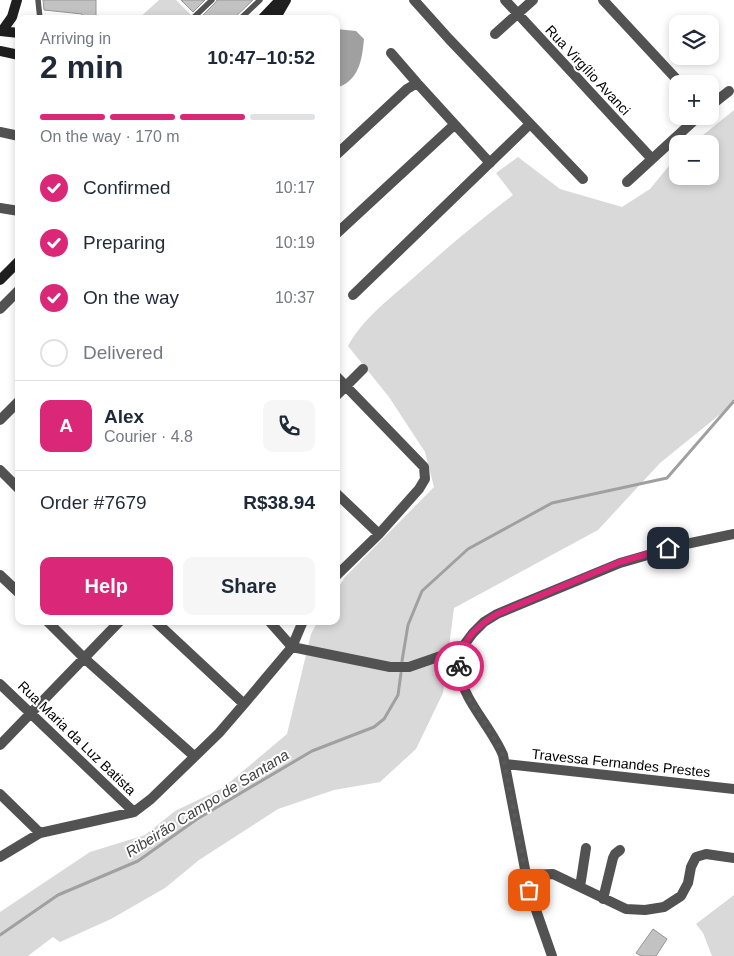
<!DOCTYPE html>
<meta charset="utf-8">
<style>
:root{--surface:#fff;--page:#f6f6f7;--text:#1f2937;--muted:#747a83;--line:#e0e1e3;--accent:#db2777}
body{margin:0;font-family:Arial,sans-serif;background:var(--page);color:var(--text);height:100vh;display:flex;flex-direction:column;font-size:19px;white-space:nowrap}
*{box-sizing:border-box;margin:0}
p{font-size:16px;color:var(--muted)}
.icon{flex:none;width:28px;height:28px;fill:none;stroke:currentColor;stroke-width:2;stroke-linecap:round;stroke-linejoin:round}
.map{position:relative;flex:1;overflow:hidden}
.details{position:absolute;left:15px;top:15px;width:325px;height:610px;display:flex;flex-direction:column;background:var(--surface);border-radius:10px;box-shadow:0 2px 8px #0003}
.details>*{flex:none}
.controls{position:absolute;left:669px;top:15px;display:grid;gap:10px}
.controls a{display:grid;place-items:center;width:50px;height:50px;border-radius:10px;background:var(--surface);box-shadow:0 2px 8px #0003;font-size:25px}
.pin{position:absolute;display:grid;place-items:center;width:42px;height:42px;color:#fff;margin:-21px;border-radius:10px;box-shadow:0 2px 8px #0006}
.courier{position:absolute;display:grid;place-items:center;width:50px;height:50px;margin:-25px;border:4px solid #db2777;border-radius:50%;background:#fff;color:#222;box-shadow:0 1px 6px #0007}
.head em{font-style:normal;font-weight:700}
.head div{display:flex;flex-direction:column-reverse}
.head{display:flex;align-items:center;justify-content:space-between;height:85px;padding:0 25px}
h1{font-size:32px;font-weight:700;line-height:38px}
.bar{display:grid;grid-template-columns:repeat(4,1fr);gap:8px 5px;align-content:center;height:60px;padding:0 25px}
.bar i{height:6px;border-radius:4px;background:var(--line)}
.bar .current{background:var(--accent)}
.bar p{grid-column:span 4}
.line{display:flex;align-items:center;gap:12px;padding:0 25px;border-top:1px solid var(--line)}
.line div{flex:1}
.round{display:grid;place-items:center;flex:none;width:52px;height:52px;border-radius:10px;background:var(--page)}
ol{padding:0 25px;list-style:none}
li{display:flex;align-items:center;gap:15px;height:55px}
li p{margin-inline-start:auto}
li .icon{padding:5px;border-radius:50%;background:var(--accent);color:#fff;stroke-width:4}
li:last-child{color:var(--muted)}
li i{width:28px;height:28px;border:2px solid var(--line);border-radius:50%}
.action{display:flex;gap:10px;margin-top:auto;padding:10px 25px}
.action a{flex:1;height:58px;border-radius:10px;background:var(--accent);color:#fff;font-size:20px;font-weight:700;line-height:58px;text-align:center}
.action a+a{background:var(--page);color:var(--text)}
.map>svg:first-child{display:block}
.green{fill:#d9d9d9}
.water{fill:#a0a0a0}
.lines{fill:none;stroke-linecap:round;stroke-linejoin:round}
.stream{stroke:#a0a0a0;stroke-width:3}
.building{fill:#c2c2c2;stroke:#969696}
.lane{stroke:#525252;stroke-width:5.5}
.street{stroke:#525252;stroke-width:10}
.secondary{stroke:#1f1f1f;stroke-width:10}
.done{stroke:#595959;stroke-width:5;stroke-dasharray:0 9}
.route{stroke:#db2777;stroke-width:6}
.labels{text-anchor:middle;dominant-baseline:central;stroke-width:4;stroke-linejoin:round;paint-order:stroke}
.street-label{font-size:14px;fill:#000;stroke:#fff}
.water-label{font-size:15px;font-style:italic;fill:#414141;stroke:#fff}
</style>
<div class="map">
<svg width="734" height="956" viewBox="0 0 734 956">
<rect width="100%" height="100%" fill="#fff"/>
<!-- green -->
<path class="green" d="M159,0h17l16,16 -3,3h-51z
M734,110v293l-74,60 -62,67 -144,78 -11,85 -27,56 -36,33 -46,8 -56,19 -79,51 -34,28 -54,31 -51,23 -7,-5 -25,19h-28v-44l90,-60 55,-17 30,-24 48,-23 64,-54 24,-100 7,-13h18v-30l9,-14 89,-90 -9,-35 -36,-55 -41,-51c14,-26 40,-46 63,-66 33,-30 67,-58 102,-85l-17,-22 22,-16 42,32 62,18 28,-18 27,-33 1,20h32v-32h-18z
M734,895v61h-22l-9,-23 -7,-9z"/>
<!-- water -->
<path class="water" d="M336,29l20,2 8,8c-2,21 -5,42 -28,49z"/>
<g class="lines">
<!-- stream -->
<path class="stream" d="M402,661l6,-36 14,-34 46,-42 84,-46 115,-25 67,-77
M0,935l58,-40 80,-34 59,-42 115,-68 62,-24 10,-8 14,-24 3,-22"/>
</g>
<!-- building -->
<path class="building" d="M43,0h53v19h-15l1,-5 -38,-4z
M181,0h24l-12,12z
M217,0h36l-20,19h-34l16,-16z
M653,929l14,10 -11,17h-15l-5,-3z"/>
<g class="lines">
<!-- lane -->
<path class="lane" d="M38,0l2,19
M192,19l20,-19
M240,19l20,-19"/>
<!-- street -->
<path class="street" d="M414,0l35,39 134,140
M505,0l147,159
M603,0l78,84
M495,34l38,-34
M391,53l26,30
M710,106l19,-15
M0,132l19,4
M336,155l71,-66 10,-6 73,80
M627,182l72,-66
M0,208l19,3
M336,234l118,-109
M353,295l177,-171
M0,309l19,-19
M336,376l88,91 1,12 -6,10 -40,45 -43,42
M336,396l27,-27
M0,420l19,-19
M0,470l19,19
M336,493l43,41
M0,575l19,18
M47,621l37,37 110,98
M155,621l89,83
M269,621l23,26
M292,647l98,20h19l52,-18 12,-16 11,-11 13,-8 123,-51 66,-19 48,-10
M461,649c-1,8 -2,16 -1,24 3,27 32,55 43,82l26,135 23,66
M0,684l134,128
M0,745l120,-124
M506,764l228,25
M0,794l40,39
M0,857l40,-24 94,-21 17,-13 68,-66 25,-29 48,-57 11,-26
M526,875l27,-1 73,35 19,1 19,-3 17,-11 7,-13 3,-16 5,-10 10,-3 28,4
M580,887l6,-39
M603,899l10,-41 2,-4 5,-4"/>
<!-- secondary -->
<path class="secondary" d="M262,19l18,-19
M275,19l11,-19
M0,31l19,2
M2,31l10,-14 5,-17
M0,51l19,4
M0,280l19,-19"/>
</g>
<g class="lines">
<!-- done -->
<path class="done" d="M459,666c-1,28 33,62 44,89l26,135"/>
<!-- route -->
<path class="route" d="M459,666c1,-25 18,-40 38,-52l123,-52 48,-14"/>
</g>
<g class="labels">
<!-- street labels -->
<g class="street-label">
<text transform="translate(588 70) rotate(47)">Rua Virgílio Avanci</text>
<text transform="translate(77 738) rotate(44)">Rua Maria da Luz Batista</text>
<text transform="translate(621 763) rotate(6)">Travessa Fernandes Prestes</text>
</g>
<!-- water labels -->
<g class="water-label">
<text transform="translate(207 803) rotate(-32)">Ribeirão Campo de Santana</text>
</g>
</g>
</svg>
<div class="controls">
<a><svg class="icon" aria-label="layers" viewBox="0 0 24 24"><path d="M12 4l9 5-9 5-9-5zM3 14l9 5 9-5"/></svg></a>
<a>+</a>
<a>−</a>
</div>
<div class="pin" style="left:529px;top:890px;background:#ea580c"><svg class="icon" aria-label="bag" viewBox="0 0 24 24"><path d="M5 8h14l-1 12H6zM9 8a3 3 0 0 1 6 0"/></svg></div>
<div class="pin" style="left:668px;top:548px;background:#1f2937"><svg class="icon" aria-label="home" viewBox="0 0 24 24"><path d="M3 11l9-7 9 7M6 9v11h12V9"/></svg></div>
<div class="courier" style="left:459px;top:666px"><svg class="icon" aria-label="bike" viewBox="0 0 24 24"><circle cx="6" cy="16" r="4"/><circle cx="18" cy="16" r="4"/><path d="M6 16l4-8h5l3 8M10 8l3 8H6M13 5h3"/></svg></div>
<section class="details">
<div class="head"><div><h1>2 min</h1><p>Arriving in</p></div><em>10:47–10:52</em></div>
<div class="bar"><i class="current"></i><i class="current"></i><i class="current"></i><i></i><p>On the way · 170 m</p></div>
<ol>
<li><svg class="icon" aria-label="check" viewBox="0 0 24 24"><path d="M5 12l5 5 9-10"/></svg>Confirmed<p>10:17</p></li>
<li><svg class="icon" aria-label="check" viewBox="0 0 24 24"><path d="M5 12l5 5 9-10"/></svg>Preparing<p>10:19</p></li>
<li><svg class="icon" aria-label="check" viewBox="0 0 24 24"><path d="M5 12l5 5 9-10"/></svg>On the way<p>10:37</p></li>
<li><i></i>Delivered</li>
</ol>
<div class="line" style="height:90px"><b class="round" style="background:var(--accent);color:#fff">A</b><div><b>Alex</b><p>Courier · 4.8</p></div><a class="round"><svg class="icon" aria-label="phone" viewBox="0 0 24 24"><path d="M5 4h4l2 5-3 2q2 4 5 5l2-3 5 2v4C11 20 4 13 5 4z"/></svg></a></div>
<div class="line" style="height:65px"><div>Order #7679</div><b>R$38.94</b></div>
<div class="action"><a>Help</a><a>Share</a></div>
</section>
</div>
